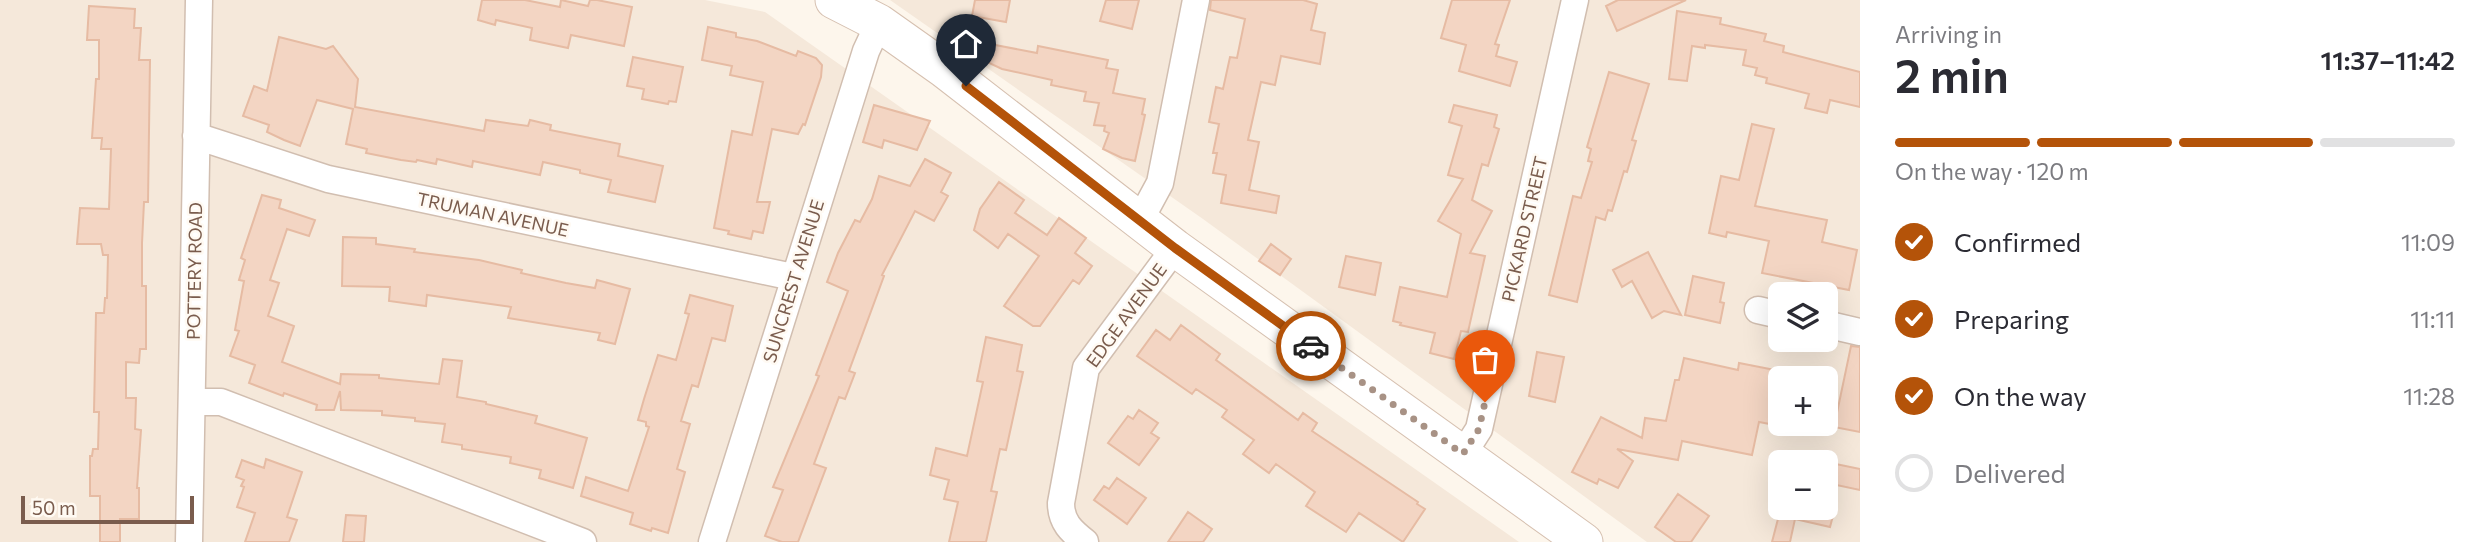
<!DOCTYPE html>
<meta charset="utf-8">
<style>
:root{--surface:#fff;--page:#f7f7f7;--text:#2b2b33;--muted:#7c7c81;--line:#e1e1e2;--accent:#b45309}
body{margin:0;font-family:Commissioner,sans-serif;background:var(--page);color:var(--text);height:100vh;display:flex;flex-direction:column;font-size:26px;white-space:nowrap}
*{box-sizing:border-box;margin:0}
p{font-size:23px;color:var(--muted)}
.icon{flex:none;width:38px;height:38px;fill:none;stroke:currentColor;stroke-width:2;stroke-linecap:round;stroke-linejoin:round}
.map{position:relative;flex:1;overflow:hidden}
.side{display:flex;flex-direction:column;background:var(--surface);width:630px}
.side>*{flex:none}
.tools{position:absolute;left:1768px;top:282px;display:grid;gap:14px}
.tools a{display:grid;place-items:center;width:70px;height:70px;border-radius:10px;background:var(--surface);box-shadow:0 7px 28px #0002;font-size:35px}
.scale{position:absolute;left:21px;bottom:18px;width:173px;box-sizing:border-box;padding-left:7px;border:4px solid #7a5c4d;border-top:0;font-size:19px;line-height:24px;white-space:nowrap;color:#7a5c4d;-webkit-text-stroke:5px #fffaf3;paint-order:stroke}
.pin{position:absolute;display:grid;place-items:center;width:60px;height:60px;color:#fff;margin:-72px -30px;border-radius:50% 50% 50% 0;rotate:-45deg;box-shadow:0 0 7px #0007}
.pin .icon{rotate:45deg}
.courier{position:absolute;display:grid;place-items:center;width:70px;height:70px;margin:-35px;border:5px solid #b45309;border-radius:50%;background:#fff;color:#222;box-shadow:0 2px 9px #0007}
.overview em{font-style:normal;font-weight:600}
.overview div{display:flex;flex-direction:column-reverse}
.overview{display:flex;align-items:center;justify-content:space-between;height:119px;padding:0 35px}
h1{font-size:46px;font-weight:600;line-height:52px}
.bar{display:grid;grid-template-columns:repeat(4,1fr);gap:10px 7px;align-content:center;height:84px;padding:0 35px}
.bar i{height:9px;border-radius:5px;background:var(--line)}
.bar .current{background:var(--accent)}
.bar p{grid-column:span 4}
ol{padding:0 35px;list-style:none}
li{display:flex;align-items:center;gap:21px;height:77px}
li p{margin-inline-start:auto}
li .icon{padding:7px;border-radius:50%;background:var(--accent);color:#fff;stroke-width:4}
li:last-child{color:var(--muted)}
li i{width:38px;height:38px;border:4px solid var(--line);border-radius:50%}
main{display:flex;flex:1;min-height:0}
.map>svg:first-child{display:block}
.residential{fill:#f5e8da;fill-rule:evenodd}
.building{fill:#f3d5c3;stroke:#e6bba3;stroke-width:2}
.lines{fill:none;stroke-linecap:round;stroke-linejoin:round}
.minor-casing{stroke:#d1beb0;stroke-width:29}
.secondary-casing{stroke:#d6c0b0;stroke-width:39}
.minor{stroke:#fff;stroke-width:26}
.secondary{stroke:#fff;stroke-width:37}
.done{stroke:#a89285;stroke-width:7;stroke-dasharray:0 12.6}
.route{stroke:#b45309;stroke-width:9}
.labels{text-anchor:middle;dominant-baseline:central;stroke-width:5;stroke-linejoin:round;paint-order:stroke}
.street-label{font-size:18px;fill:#7a5c4d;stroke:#fffaf3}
</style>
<main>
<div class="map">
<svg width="1860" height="542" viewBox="0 0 1860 542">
<rect width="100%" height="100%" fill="#fdf6ec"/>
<!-- residential -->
<path class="residential" d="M0,0h705l60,12 754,530h-1519z
M890,0h970v542h-213l-444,-323zM1780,294h45v46h-45zM1780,378h45v46h-45zM1780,462h45v46h-45z"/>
<!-- building -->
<path class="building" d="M482,0h43l35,7 1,-7 27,6 2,-6h7l35,7 -8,39 -53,-11 -3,13 -38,-8 2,-12 -36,-8 -1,5 -17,-5z
M975,0h35l-4,22 -34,-6z
M1106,0h33l-7,29 -32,-8z
M1211,0h92l14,4 -6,26 14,3 -5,31 -39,-8 -6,29 -14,-3 -13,58 11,2 -10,48 30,6 -3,17 -55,-10 5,-28 -13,-2 4,-20h-4l6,-29 -10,-2 7,-35 7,2 7,-32 7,1 8,-39 -35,-9z
M1452,0h58l-15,44 4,1 -3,11 21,6 -7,24 -51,-15 7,-26 -25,-7z
M1618,0h68l-69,31 -11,-25z
M89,6l46,3 -1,19h7l-2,32h11l-2,142h-4l-2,41v43h4v63h-6l-1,14 -13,-1v36h10l-1,31 6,1 -4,58h2v31h-19v23h-20v-46h-10v-40h2l1,-7h5l1,-37h-5l2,-99h8l1,-15h2l1,-43h-5l-2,-11h-24l3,-36 29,1 2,-60h-10l1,-11h-10l4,-59h3v-39h-12z
M1677,11l44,7 -1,6 46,10 -2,7 20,5 -1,6 77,20v35l-30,-7 -3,13 -22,-5 4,-14 -43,-11 1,-5 -12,-3 2,-7 -14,-3 3,-15 -41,-5v3l-13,-2 -5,35 -18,-2z
M708,27l28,6v4l21,4 39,15 2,-5 18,7 6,7 -1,12 -16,48 -2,-1 -5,10 -26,-5 -15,73h13l-7,31 -10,-2 -2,8 -23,-5 1,-3 -15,-3 18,-97 20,4 11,-53 -33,-7 2,-9 -30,-6z
M279,37l47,12 7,-3 25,33 -3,28 129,24 2,-11 42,6 2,-6 21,5 -1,5 70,14 -2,12 45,10 -8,36 -47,-10 3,-12 -31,-7v-3l-37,-8 -3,13 -67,-14 -1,6 -35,-8 -1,5 -19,-4 -1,2 -15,-2 -35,-7 1,-4 -21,-5 7,-35 -36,-9 -17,46 -16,-6 -17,-8 2,-7 -26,-9 11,-30 13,5z
M990,44l47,9 1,-7 70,14 -2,8 12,2 -5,23 32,6 -3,15 3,1 -10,46 -13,-3 -19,-9 6,-16 -5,-2 1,-5 -11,-1 5,-22 -15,-2 2,-9 -35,-7 1,-5 -50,-11 -15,-7z
M633,57l50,10 -7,35 -7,-1 -1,3 -26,-5 2,-10 -17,-3z
M1609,72l40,12 -17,56 4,1 -9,31 -3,-1 -12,40 -4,-1 -3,10 -9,-3 -19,85 -28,-7 24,-99 8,2 11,-36 -4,-1 3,-12 -4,-2z
M874,105l56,16 -13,29 -33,-10 -2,8 -19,-6z
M1454,105l43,10 -3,12 5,2 -11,37 -6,-2 -10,36 20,11 -22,42 15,3 -17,76 -7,-1 -7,28 -24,-6 5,-20 -35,-8 1,-2 -8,-2 7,-34 47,10 14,-63 -23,-13 25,-42 -15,-4 14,-49 -13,-4z
M1752,124l22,5 -19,77 72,14 -5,22 35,8 -8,40 -87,-17 7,-32 -42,-9 -1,5 -17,-4 12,-57 18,4z
M925,159l26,14 -10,19 7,4 -14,25 -19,-10 -33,64 2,1 -35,95 6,2 -10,26 -6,-2 -25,67 12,4 -28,74h-16l-17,-6 18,-46 -10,-3 46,-111 -3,-1 32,-84 -21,-9 11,-29 17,-33 5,2 12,-23 7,-23 31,10z
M999,182l25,18 -9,13 32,22 12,-17 27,20 -11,15 17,13 -13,18 -6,-4 -33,46h-7l-29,-20 35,-50 -31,-22 -10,14 -24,-18 6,-21z
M262,195l19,5 -2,8 36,12 -6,16 -22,-7 -17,51 9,3 -11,33 26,10 -12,36 58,22 1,-10 38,1v3l60,6 4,-25 19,2 -5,36 29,5v2l51,12 -2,7 52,15 -14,50 -34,-10 2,-8 -31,-7 1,-6 -49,-8v-4l-20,-3 3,-18 -30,-3v-3l-33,-3v-4l-41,-1 -1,-19 -6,19h-18l1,-5 -33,-12 -1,3 -34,-13 6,-18 -25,-9 9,-25 -4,-1 9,-49 -5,-1 6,-20 -4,-2z
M343,237l33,1v6l39,5 -1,3 65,8 43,10 -1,3 45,10 29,5 2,-8 33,9 -15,55 -17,-4 2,-7 -92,-15 3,-11 -84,-12 -1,11 -37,-5 1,-14 -48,-1z
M1271,244l20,15 -11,16 -21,-14z
M1648,252l33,63 -17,-4 -12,7 -20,-37 -10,6 -9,-17z
M1346,256l35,7 -6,32 -36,-8z
M1693,276l31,7 -4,19 4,1 -4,20 -35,-8z
M690,295l43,11 -8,35 -13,-3 -14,49 -6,-2 -11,36 9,3 -13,45 8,3 -17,61 -16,-5 -1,3 -21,-7 3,-11 -52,-17 5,-19 42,14 21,-64 -3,-1v-4l-8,-2 6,-21 14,-44 18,5 13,-46 -4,-1z
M1181,325l39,29 -4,6 82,60 5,-7 14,10 -5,8 106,71 -1,2 8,5 -22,33 -44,-29 -13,19 -40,-26 9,-14 -39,-28 -7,9 -26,-19 11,-14 -32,-23 5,-7 -31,-21 -4,5 -55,-38 19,-26 14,10z
M986,337l36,8 -5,26 6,1 -17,78 -6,-1 -9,42 6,1 -11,50h-37l9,-40 -14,-3 5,-19 -19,-5 6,-27 31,8 16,-74 -6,-1z
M1851,346l9,1v85l-26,-5z
M1537,352l27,5 -9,45 -26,-6z
M1684,358l54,12 1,-7 41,8v55l-21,-4 -7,33 -70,-14 -4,19 -61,-11 16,12 -15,27 -19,-9 -2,5 -25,-12 29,-55 41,21 3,-20 21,3 9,-41h4z
M1139,410l19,13 -7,10 8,5 -20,27 -31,-22 20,-27 5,3z
M266,459l36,13 -15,45 10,3 -8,22h-44l10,-29 -18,-6 7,-20 -3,-1 3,-6 -8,-3 6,-17 22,8z
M1831,463l29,6v21l-33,-7z
M1117,478l29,20 -19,26 -33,-24 10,-14 5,3z
M1678,494l31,22 -18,26h-15l-21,-15z
M1778,508h57l-5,19 -35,-8 -5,23h-18l7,-27z
M1188,512l24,17 -9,13h-35z
M346,515l20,1 -2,26h-21z"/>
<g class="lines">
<defs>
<path id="minor" d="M196,136l132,43 465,98
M1140,220l20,-37 36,-183
M1758,310l22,5
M1825,324l35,8
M192,402h29l362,140
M1463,454l16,-25 96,-429
M189,542l10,-542
M712,542l154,-491 13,-28
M1085,542c-14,-11 -24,-20 -24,-39l25,-135 89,-120"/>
<path id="secondary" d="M834,0l45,23 65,46 231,179 409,294"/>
</defs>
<!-- minor casing -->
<use href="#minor" class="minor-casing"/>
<!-- secondary casing -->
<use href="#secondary" class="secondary-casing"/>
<!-- minor -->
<use href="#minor" class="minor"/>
<!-- secondary -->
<use href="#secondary" class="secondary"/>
</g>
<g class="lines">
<!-- done -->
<path class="done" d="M1311,346l152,108 16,-25 6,-27"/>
<!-- route -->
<path class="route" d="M966,86l209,162 136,98"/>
</g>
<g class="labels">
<!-- street labels -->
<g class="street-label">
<text transform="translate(493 214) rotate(12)">TRUMAN AVENUE</text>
<text transform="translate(1524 229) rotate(-77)">PICKARD STREET</text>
<text transform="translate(194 271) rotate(-89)">POTTERY ROAD</text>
<text transform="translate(793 281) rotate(-73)">SUNCREST AVENUE</text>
<text transform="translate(1126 315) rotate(-54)">EDGE AVENUE</text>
</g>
</g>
</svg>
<div class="tools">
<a><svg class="icon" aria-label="layers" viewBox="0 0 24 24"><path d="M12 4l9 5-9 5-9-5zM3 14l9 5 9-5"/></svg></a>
<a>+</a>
<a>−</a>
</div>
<div class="scale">50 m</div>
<div class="pin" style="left:1485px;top:402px;background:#ea580c"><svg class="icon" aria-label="bag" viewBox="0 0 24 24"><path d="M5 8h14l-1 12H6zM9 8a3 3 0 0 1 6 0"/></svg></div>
<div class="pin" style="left:966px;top:86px;background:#1f2937"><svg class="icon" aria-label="home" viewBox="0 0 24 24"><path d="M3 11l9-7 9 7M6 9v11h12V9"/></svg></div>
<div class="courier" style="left:1311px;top:346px"><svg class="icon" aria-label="car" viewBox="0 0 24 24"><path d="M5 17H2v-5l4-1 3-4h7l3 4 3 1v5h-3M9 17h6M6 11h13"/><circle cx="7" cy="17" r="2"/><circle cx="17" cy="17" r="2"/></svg></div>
</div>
<section class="side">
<div class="overview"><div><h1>2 min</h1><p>Arriving in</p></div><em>11:37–11:42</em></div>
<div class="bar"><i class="current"></i><i class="current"></i><i class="current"></i><i></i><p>On the way · 120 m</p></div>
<ol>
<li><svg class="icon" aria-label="check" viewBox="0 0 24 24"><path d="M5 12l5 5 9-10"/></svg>Confirmed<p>11:09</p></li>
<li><svg class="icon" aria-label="check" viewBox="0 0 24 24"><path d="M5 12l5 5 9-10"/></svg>Preparing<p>11:11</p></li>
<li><svg class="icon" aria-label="check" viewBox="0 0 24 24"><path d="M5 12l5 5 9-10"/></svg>On the way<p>11:28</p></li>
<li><i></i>Delivered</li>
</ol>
</section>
</main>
